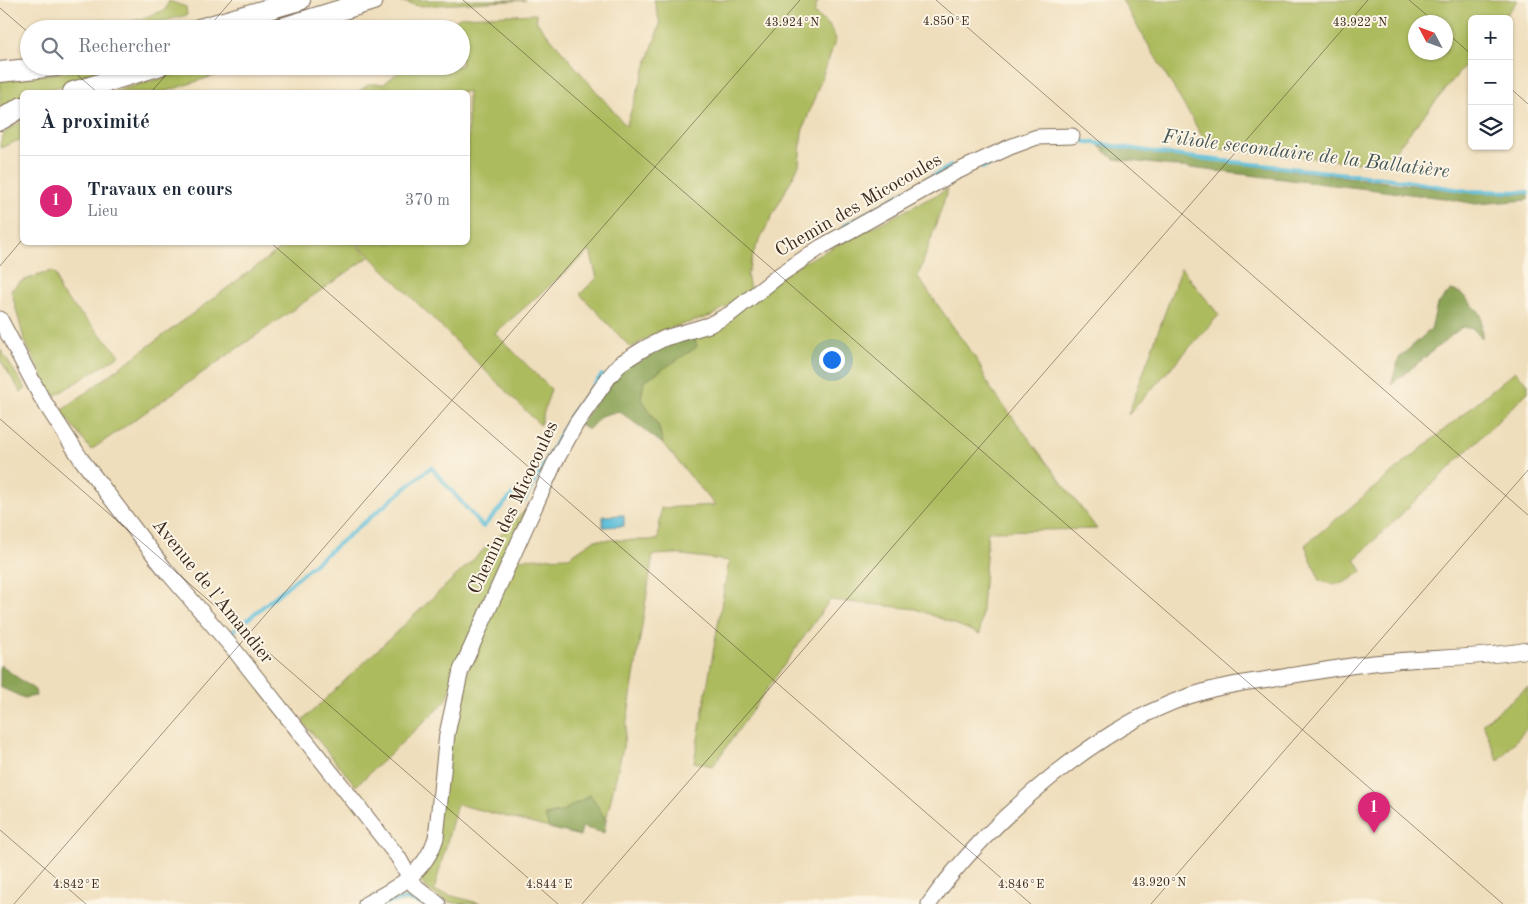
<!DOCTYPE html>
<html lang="fr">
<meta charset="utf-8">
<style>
:root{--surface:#fff;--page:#f6f6f7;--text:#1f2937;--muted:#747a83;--line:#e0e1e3;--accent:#db2777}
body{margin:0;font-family:"Old Standard TT",serif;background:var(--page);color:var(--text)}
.controls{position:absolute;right:15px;top:15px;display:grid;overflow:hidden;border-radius:8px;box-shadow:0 1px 4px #0004}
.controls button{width:45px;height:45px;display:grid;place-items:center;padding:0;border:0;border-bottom:1px solid var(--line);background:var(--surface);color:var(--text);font:25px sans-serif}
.compass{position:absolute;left:1408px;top:15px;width:45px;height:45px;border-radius:50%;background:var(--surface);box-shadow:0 1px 4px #0004;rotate:311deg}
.you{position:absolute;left:831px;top:359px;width:18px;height:18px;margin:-12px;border:4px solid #fff;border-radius:50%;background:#1a73e8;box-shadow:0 0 0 8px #1a73e833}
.badge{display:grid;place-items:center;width:32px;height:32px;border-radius:50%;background:var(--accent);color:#fff;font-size:16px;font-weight:700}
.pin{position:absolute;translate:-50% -41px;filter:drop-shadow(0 1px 2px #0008)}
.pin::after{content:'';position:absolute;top:26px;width:18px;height:15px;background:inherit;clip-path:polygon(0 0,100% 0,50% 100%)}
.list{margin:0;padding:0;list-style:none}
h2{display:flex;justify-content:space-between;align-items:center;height:65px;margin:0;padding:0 20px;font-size:21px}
h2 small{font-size:16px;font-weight:400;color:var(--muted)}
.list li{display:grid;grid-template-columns:32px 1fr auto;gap:15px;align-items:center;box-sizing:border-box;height:90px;padding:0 20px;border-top:1px solid var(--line)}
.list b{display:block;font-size:19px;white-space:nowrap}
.list p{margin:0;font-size:16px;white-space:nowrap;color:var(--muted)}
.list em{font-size:16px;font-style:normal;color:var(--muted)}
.icon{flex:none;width:28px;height:28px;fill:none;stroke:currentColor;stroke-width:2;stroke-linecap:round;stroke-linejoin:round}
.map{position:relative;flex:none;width:1528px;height:904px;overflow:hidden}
.search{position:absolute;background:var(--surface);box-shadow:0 1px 4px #0004;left:20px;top:20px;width:450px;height:55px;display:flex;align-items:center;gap:12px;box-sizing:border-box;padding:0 18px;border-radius:28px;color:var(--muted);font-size:19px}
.panel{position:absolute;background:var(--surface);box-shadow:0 1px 4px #0004;left:20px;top:90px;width:450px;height:155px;border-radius:8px}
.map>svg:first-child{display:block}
</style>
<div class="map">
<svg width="1528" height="904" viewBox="0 0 1528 904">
<rect width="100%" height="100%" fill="#fcf5e5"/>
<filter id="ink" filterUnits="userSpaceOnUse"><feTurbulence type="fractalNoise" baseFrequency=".02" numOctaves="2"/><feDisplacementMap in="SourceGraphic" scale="10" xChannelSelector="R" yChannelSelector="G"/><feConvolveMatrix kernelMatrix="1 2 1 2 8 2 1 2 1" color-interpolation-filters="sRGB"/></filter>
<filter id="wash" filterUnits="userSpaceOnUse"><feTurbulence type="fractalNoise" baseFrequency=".0096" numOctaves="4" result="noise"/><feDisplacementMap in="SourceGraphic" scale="20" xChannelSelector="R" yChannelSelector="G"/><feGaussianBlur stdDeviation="1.12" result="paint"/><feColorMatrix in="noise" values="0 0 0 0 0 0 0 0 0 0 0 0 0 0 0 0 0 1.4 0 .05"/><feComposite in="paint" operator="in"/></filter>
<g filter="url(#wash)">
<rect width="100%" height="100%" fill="#efdebc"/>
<!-- green -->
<path fill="#adbb5e" stroke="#74723e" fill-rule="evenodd" d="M402,0H526L419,6L399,1Z
M654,0H818L814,13L829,25L836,39L802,132L799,165L755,249L747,275L751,292L711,316L657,332L631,348L580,294L597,278L590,251L495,333L551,389L540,425L357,243L468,242V92H358L369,84H384L405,66H461V29H446L459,17L536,14L537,22L626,126L660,24Z
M1122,0H1518L1503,19H1472V57L1388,159L1389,165L1209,148ZM1416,22H1446V52H1416Z
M169,1L186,7L187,15L132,29H77L92,21L104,20L122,25L165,10Z
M94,66H129L41,92H22V99L0,111V80L72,71Z
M205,66H244L164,92H112Z
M22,122V139L0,148C0,133 10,127 22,122Z
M948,189L918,277L978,362L989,386L1097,529L988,531L980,634L916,609L830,600L713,766L694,762L729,561L675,554L653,555L623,747L606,820L590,795L563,811L545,815L549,828L457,804L434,891L482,904C448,904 442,904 418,879L468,670L515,559L569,557L594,540H658L661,508L715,505L663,444L658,425L641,398L644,381L664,366L693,333L802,263Z
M288,243H355L369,257L91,450L61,411Z
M1181,268L1219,315L1128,415Z
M51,271L56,275L60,292L120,355L53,397L24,339L11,290L22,281Z
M0,349L26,389L21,392L0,360Z
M1515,371L1528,384V392L1355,559L1362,571C1345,584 1341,587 1320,581L1305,545Z
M529,507L463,657L446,701L356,786L302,721Z
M1528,687V727L1498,761L1483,723Z"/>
<!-- forest -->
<path fill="#8aa355" stroke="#62663a" d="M1099,146L1467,192L1528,194V200L1476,204L1443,198L1114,159Z
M1451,290L1461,293L1481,314L1482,338L1473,329L1462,327L1391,385L1399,358L1431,329L1437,305Z
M693,333L697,347L644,381L641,398L658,425L663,444L619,411L601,416L588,430L580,424C595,403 609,379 630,364C649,350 672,342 693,333Z
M0,665L35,690L36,696L24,698L0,687Z
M591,795L606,820L604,833L582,827L580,836L549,828L545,816L563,811Z"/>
<!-- water -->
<path fill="#5cbeda" stroke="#4c747c" d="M624,515V526L603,527V516Z"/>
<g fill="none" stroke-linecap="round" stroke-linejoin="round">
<!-- stream -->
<path stroke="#5cbeda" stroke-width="4" d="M1081,141L1188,157L1393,179L1468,191L1528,192
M982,168L1036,146L1048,143
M844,226L951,166
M230,634L431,467L483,527L515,492L524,501L572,413L602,375
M381,904L406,899L423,904"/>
</g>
</g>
<g filter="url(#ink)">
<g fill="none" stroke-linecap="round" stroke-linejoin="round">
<!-- minor casing -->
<g stroke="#7a6955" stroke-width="17">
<path id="minor" d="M0,319L41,397L81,459L164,568L236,652L398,857L414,885L438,904
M366,904C397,888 425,873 436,838L447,734L461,670L554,464L576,424L609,377L621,363L645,348L665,338L709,325L730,314L781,274L821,247L954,173L1010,147L1037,137L1072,136
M929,904C987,821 1107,717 1206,691C1233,683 1261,681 1288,676C1316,672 1345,666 1374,663C1424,657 1479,659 1528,650"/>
</g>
<!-- major casing -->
<g stroke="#7a6955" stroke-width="22">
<path id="major" d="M199,29L300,0
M279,29L373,0
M0,72L56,66
M73,92L158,66
M0,120L22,107"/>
</g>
<!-- minor -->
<use href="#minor" stroke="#fff" stroke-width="15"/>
<!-- major -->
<use href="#major" stroke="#fff" stroke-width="20"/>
</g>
</g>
<!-- ticks -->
<path fill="none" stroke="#3b2a1e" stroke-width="1" stroke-opacity="0.45" d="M463,0L1503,904M936,0L1528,515M1409,0L1435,22M0,8L29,33M207,29L232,0M1446,32L1472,55M67,66L97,92M1509,87L1528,104M151,92L174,66M270,242L1031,904M0,266L22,240M0,419L558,904M0,830L86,904M14,904L800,0M582,904L1368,0M1151,904L1528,470"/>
<g text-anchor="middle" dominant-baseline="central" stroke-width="4" stroke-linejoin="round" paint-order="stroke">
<!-- street labels -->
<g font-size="19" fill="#3b2a1e" stroke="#fcf5e5">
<text transform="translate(859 206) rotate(-30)">Chemin des Micocoules</text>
<text transform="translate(514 508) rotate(-65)">Chemin des Micocoules</text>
<text transform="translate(212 592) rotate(51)">Avenue de l'Amandier</text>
</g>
<!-- water labels -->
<g font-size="20" font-style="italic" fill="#455656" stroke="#fcf5e5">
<text transform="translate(1306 155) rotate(7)">Filiole secondaire de la Ballatière</text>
</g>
</g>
<g font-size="12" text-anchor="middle" fill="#3b2a1e" stroke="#fcf5e5" stroke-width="4" stroke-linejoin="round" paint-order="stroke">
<text x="946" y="25">4.850°E</text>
<text x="792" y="26">43.924°N</text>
<text x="1360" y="26">43.922°N</text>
<text x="1159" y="886">43.920°N</text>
<text x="76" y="888">4.842°E</text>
<text x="549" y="888">4.844°E</text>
<text x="1021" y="888">4.846°E</text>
</g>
</svg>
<div class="controls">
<button>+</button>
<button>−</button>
<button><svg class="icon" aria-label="layers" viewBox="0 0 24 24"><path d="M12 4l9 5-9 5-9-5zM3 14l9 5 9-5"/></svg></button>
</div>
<svg class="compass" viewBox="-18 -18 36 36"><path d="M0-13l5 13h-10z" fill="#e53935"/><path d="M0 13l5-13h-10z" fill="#747a83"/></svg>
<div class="you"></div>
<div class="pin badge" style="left:1374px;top:833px">1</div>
<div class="search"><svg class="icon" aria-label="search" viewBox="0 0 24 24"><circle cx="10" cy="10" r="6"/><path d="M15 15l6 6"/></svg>Rechercher</div>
<section class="panel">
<h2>À proximité<small></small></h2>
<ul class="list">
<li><span class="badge">1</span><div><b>Travaux en cours</b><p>Lieu</p></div><em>370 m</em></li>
</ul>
</section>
</div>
